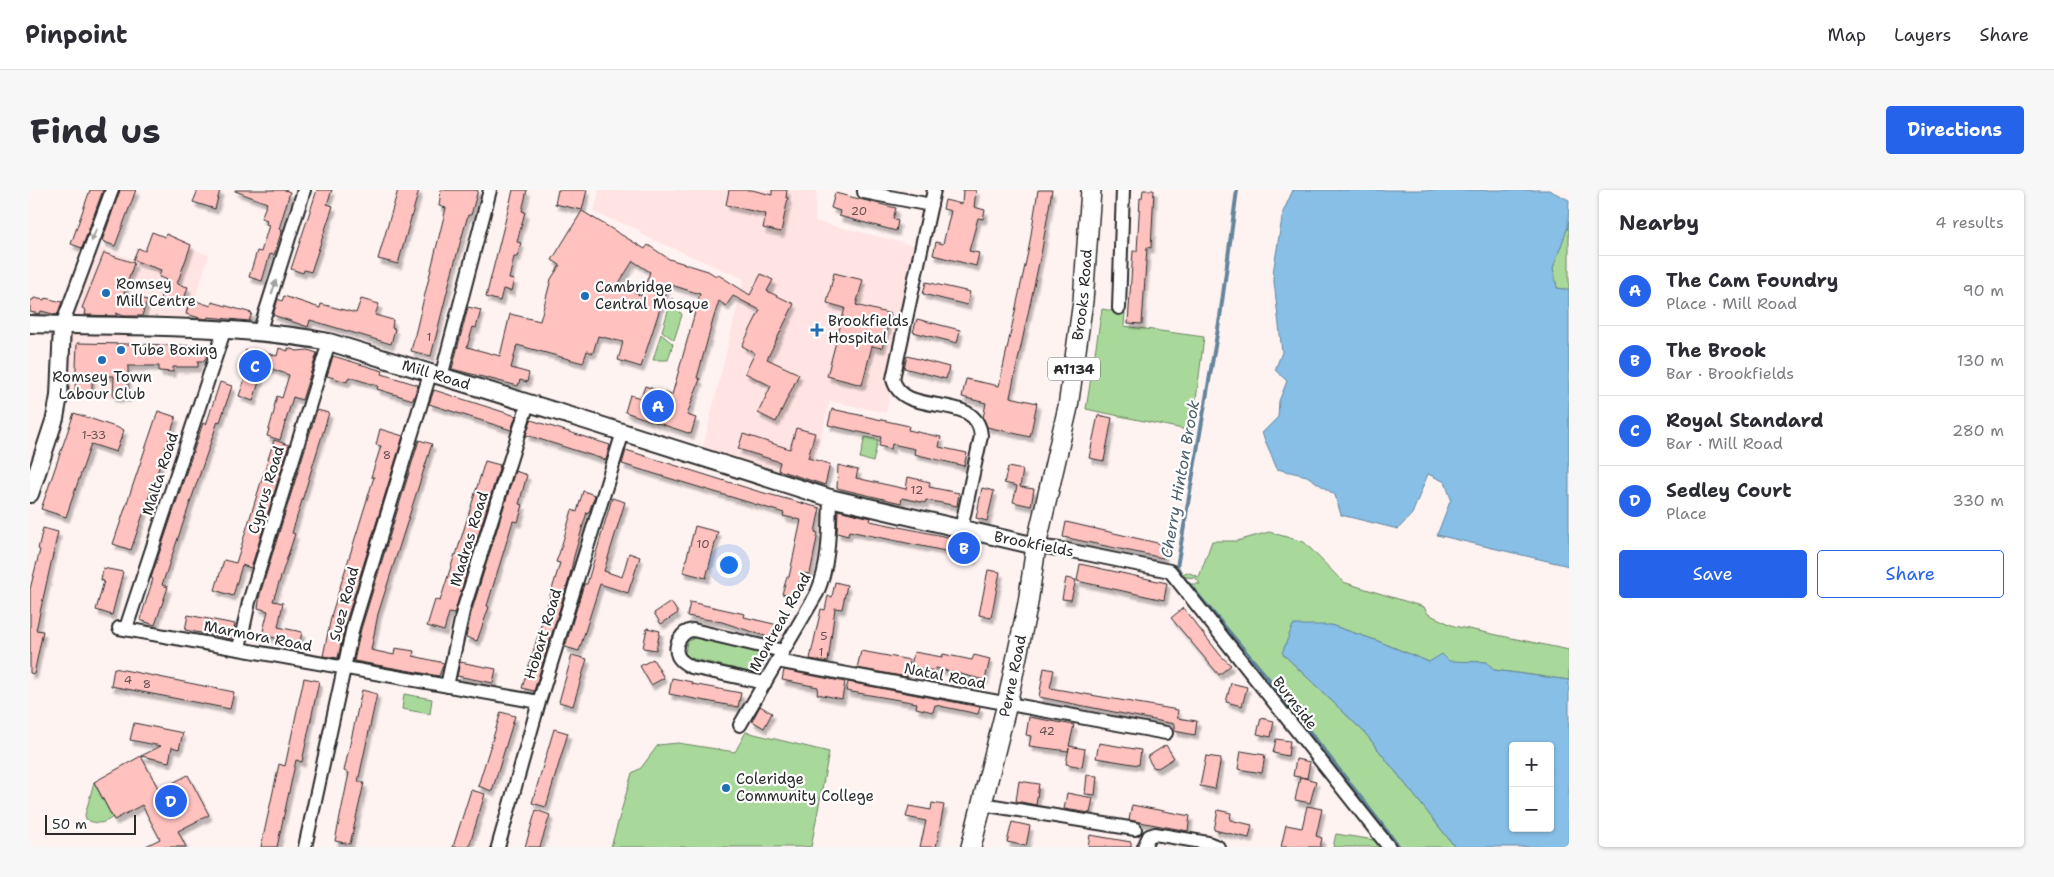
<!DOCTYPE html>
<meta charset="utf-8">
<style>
:root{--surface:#fff;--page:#f7f7f7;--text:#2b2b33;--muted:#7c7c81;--line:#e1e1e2;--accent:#2563eb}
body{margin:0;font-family:"Shantell Sans",sans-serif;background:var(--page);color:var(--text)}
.controls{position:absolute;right:15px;bottom:15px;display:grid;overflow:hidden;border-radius:5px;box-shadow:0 1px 4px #0004}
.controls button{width:45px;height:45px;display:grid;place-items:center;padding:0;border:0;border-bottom:1px solid var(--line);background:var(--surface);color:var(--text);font:25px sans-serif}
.scale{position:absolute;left:15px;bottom:12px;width:91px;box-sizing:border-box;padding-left:5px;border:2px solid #2b2b2b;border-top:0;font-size:14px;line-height:18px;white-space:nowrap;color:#2b2b2b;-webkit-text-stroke:4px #fff;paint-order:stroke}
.you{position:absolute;left:698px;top:374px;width:18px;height:18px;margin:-12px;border:4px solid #fff;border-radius:50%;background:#1a73e8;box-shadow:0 0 0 8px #1a73e833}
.badge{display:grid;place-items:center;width:32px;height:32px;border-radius:50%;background:var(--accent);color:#fff;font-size:16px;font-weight:700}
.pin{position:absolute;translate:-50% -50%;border:2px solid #fff;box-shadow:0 1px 5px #0006}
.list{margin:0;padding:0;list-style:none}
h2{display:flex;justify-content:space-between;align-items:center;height:65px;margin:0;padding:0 20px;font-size:21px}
h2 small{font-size:16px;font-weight:400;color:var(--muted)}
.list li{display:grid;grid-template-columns:32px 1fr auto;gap:15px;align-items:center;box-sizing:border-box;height:70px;padding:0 20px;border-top:1px solid var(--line)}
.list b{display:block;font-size:19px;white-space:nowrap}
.list p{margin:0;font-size:16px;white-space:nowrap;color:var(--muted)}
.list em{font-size:16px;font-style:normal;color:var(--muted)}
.actions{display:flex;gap:10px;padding:15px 20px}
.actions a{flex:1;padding:11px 0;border:1px solid var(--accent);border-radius:5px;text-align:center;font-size:18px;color:var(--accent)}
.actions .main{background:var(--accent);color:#fff}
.map{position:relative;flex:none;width:1539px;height:657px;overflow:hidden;border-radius:5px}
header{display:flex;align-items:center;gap:30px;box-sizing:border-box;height:70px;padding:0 25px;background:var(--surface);border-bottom:1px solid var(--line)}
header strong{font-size:24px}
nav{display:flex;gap:28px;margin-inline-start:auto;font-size:18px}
.intro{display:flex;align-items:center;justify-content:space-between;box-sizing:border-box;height:120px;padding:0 30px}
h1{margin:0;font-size:35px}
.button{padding:12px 22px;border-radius:5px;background:var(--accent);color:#fff;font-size:18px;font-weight:700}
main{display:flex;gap:30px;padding:0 30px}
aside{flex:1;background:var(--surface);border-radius:5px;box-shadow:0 1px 4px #0004}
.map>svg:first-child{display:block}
</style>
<header>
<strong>Pinpoint</strong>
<nav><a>Map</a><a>Layers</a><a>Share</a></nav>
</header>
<div class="intro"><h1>Find us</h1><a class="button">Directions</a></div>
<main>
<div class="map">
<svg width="1539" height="657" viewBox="0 0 1539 657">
<defs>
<filter id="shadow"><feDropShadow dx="3" dy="5" stdDeviation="1" flood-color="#0004"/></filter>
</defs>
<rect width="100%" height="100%" fill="#fff3f2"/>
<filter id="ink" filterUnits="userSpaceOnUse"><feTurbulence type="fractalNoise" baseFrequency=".02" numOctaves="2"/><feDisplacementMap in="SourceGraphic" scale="10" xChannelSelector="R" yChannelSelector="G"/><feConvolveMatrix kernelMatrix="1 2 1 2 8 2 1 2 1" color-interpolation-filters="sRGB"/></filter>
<g filter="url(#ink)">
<!-- built -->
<path fill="#ffe4e3" d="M569,0H787L785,31L891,57L856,223L800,211L780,293L672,261L714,89L610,44V40L564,23Z
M142,46L162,54L161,59L179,65L157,133L112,132L121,107L98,100L84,136L101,137L99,209L29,206L32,135L50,82L71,58L102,69L107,58L133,68Z"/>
<!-- green -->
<path fill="#a9d99a" stroke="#6a8262" d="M1539,31V100L1527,98L1523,78Z
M642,108L652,125L644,150L632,141Z
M1072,119L1095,123L1094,136L1174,147L1162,241L1056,219Z
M631,144L643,154L638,170H623Z
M835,247L848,250L843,272L830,268Z
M1239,342L1274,352L1313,392L1394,417L1398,424L1424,436L1539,460V490L1464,480L1457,472H1399L1348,451L1301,435L1252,463L1335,543L1425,657H1303L1306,644L1345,650L1357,645L1296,572L1178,423L1161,394H1170L1166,388L1156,387L1153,384L1157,382L1169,387L1182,351H1207Z
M666,447L739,466L728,484L660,468L655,463L657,452Z
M374,504L402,509L400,524L372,519Z
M716,542L799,562L781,657H581L602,583L611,578L628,555L648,553L705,562Z
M64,592L83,627C74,634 66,635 56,629L55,625Z"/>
<!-- water -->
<path fill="#88bfe6" stroke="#63849b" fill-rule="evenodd" d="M1263,0H1519L1539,10L1538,37L1523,78L1527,98L1539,100V376L1407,345L1421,309L1415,292L1398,284L1382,324L1368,339L1311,325L1305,305L1277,286L1247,279L1232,243L1248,227L1249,211L1257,191L1245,180L1252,162L1243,83L1253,22Z
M1263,435H1301L1348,451L1399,472L1412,464L1419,471L1457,472L1464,480L1539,490V657H1425L1335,543L1252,463ZM1483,556H1520V638H1483Z"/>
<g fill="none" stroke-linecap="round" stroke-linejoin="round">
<!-- stream -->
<path stroke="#63849b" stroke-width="4" d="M1207,0L1190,127L1147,377L1152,386L1237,487L1369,657"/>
</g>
<!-- building -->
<path fill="#ffc2bf" stroke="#2b2b2b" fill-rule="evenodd" filter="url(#shadow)" d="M60,0H73L52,58L41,54Z
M90,0H106L85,56L72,51Z
M168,0H190L185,19L163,12Z
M205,0H255L260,2L249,39L252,40L244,65L240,64L232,91L219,87L227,61L231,62L239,35L236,34L237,30L231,28L237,13L205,1Z
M287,0H302L297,14L303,16L281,82L274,80L273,83L261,79Z
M368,0H389L368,74L348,69Z
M411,0H448L441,25H438L422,82L401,166L381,161L416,18L409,16Z
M483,0H497L492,21L495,22L487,52L491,53L487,67H484L479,89L484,90L481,101L473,99L470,111L456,107Z
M528,0H557L552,20L525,14Z
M699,0H722L742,5V0H757L756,8H758L751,42L733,38L736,24L696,15Z
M933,0H946L944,17L955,20L953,29L948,28L939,61L949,63L946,76L903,65L906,52L913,54L921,21L913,19L915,10L932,14Z
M1008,0H1022L1012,59L980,207L1007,213L1000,247L957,237L953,228L956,213L932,207L936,189L969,196L999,57Z
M1113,0H1124L1121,58L1117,57L1112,134L1098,133L1103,61H1107L1110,8H1112Z
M805,3L866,18L863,29L868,31L866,41L809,26L810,21L801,18Z
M552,21L615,59L618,55L639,69L678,81L686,86L687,84L720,105L731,84L743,90L737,101L764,114L737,169L769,184L746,232L728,223L741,196L715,183L725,163L712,156L730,120L703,106L696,116L689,111L683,130L667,188L670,189L657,225L666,228L661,244L595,222L600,205L611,208L615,196L642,205L670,104L638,94L611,177L588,170L593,152L568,146L563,163L557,161L553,173L487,155L481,178L499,183L497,192L490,190L488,196L422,179L438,117L451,120L446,138L443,137L437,157L470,166L480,124L510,131L521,89L530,75L522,70ZM603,71L620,82L611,106L589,93Z
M122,42L135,47L136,44L161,55L147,94L158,97L153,112L130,109L136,89L129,87L131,80L103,70L108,58L115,61Z
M74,63L104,73L94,103L117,110L112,126H94L86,123V126L55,125L56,120L52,118Z
M804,83L833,90L826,115L861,124L852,158L842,156L832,195L797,186L815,118L797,113Z
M896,92L940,102L937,115L893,104Z
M254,106L290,118L291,114L326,123L331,109L349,114L345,125L363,130L362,138L365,139L361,154L280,130L278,137L243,125L248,109L252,111Z
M4,108L14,110L15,108L32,112L27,125L11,121L10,124L0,122V110H3Z
M160,109L181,116L182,112L222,123L219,131L178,127L177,129L170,128L156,124Z
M887,129L930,140L927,153L883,142Z
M47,153L147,155L179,157L176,168L173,171H168V177H143V182L129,181V176H98V207H83L84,186H62V201H45Z
M249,158L258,161V158L267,161L278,160L287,163L272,210L263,207L250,250L237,246L245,218L244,217L247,206L252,208L259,185L234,176L223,211L209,206L219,177L211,175L216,160L222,162L223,159L247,166Z
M303,166L353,181L352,184L388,195L383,210L347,199L348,196L319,187L317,192L297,186Z
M877,166L919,177L916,189L874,178Z
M190,192L202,196L190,232L188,231L132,395L138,397L125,435L110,430L123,389L121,388L158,277L173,233L176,235Z
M404,200L486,226L481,240L399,214Z
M802,219L879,236L878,240L911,247L909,257L937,263L934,276L884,264L885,259L862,254L861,259L849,256L851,247L798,235Z
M287,220L299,223L262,343L265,344L243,411L253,413L248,437L272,442L269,456L249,452L250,449L232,445L238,421L228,418L230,404Z
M128,221L146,227L101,360L83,354Z
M44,223L94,240L86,262L61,254L36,327L11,319Z
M1068,225L1082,228L1074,271L1059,268Z
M501,230L580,255L576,270L496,245Z
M766,238L785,243L778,268L800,274L795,295L748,280L750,272L708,259L713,244L760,259Z
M350,239L373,246L315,435L308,468L293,466L302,423L344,287H341L351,256L346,255Z
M244,250L259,255L221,378L212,375L203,406L185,400L194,370L206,373Z
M389,250L402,254L348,424L341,460L364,465L365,458L384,461L383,466L414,473L409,486L324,471L331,439Z
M596,260L727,301L790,318L785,342L788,343L780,384L772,383L765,407L752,404L757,387H759L771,330L753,326L754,323L721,313L592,274Z
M455,271L470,275L424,424L419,423L414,441L397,436L405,410L410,411L425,364L426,365Z
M808,275L828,280L826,288L876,299L878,287L900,292L899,297L929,303L927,316L896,310L895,313L872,308L871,313L807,298Z
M978,277L993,280L990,297L1004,299L1001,316L983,312L987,296L974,293Z
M485,281L497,285L489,314L493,315L488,332L483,331L457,416L459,417L447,451L436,447L441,423Z
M952,298L964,301L957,331L946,328Z
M553,301L565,305L559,322H557L544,366L539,389L504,501L492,498L530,373L526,372L530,361L542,320L547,322Z
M582,308L595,312L574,381L592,387L599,363L610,367L598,403L570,394L549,461L535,457L554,394H557Z
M808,320L841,328L840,331L947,353L943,369L920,364V362L819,341L818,346L807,343Z
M1036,332L1136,355L1133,368L1033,347Z
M665,336L688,342L676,388L653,382Z
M13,338L28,342L6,440L13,441L4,484L0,483V399L10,360L8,359Z
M1050,374L1137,393L1134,410L1047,391Z
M73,378L93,382L82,425L66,420L74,391L71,390Z
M958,380L970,382L961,428L949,425Z
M1036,388L1046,390L1041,410L1032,409Z
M805,392L817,395L812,419L805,418L798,472L780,469L791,419L795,420L798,406L802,407Z
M641,412L648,423L631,434L624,423Z
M660,412L715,424L714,427L748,435L744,449L692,432L657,426Z
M1153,418L1191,466L1201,475L1189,485L1141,428Z
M158,425L205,434L202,449L155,440Z
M617,438L630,441L626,460L613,458Z
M831,461L880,470L877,487L827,478Z
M884,462L912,467L913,464L942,470L944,465L960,469L955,490L906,478L905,481L881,476Z
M542,465L557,469L543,516L529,512Z
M623,469L634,488L621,495L610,476Z
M430,472L466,479L463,493L427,486Z
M84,478L204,502L200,519L81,496Z
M1014,478L1024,480L1020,498L1148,520L1147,528L1167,531L1165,545L1144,541V534L1009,507Z
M754,480L815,492L812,509L787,504L788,497L752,490Z
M274,488L289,491L272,572L266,570L247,657H231L249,574L255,576Z
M642,488L662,492V494L711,503L708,517L639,504Z
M818,492L950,517L948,524L905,515L903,522L886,518L887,513L816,501Z
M1201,493L1217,497L1212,516L1196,512Z
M332,500L347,504L328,592L334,593L320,654L305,651L319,583L314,581Z
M730,516L742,523L734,538L722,531Z
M471,522L485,526L462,601L448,596Z
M999,527L1044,535L1039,556L1055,559L1052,577L1036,574L1039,558L1038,561L999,556L1001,546L996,545Z
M1231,528L1244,531L1241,547L1227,544Z
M104,533L153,543L149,559L142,557L139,572L111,566L131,556L100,550Z
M524,539L538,543L516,617L502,613Z
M1246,549L1260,551L1258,566L1243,563Z
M1069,553L1111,560L1109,575L1066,568Z
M1136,555L1144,568L1128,578L1123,577L1117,567Z
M1211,561L1235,565L1232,583L1208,579Z
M111,566L129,600L158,585L179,625L148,641L156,657H114L130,649L112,615L84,630L64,592Z
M1176,566L1191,568L1185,599L1170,596Z
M1266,569L1280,572L1277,588L1263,586Z
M1057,585L1067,586L1065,605L1055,604Z
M1270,587L1286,591L1280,613L1265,610Z
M989,591L1009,594L1006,615L986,611Z
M441,600L455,604L439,657H423Z
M1037,603L1063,608L1060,623L1034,619Z
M902,613L914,615L906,657H890L896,631L876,627L879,616L901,620Z
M1102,615L1160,626L1158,641L1099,630Z
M1277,616L1292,619L1286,646L1292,648L1290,657H1251L1256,635L1272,638Z
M506,620L520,625L514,644L510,657H495Z
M1188,620L1201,623L1200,630L1222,635L1219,648L1184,640Z
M982,632L1000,636L996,656L977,652Z
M1060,645L1101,652V657H1058Z"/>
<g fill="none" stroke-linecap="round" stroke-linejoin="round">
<!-- street casing -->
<g stroke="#2b2b2b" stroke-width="16">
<path id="street" d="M834,0V2L901,15
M904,0L863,189C873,230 948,199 951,246L931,339
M1089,118L1093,0
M32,135L82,0
M229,143L274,0
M411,187L460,0
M1006,356L1037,360L1140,381L1359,657
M89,438L509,512
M96,438L194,141
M209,458L219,412L299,152
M747,471L1136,543
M735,493L661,477C656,474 650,471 648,466C643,455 652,441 663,440L753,461
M417,496L433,421L498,213
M710,535L787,403C800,373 799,340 800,308
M952,614L1105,639
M275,657L323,437L400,184
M468,657L509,512L593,242
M1114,657L1119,646L1125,644L1178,653L1188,657"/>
</g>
<!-- secondary casing -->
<g stroke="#2b2b2b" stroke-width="20">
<g id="secondary">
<path id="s1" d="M0,134C97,137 204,134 299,152L554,230L800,308L1006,356"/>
<path d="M0,304L25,228L29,206L32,135"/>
</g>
</g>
<!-- primary casing -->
<g stroke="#2b2b2b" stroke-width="22">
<g id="primary">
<path id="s2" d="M941,657L977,514L998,413L1006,356L1038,217L1053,111L1061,0"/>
</g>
</g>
<!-- street -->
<use href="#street" stroke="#fff" stroke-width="12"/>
<!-- secondary -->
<use href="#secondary" stroke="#fff" stroke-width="16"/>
<!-- primary -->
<use href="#primary" stroke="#fff" stroke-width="19"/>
</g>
<!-- one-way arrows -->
<defs><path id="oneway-solid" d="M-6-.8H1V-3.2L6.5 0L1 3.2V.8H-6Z" transform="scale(1.25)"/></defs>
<g fill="#a0a0a0">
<use href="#oneway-solid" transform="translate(64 45) rotate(111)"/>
<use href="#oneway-solid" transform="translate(244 97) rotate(-72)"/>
</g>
</g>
<!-- markers -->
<g fill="#1f6fb2" stroke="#fff" stroke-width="2">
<circle cx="76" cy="103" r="5"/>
<circle cx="555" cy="106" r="5"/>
<path d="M784.5 132.5h5v5h5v5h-5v5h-5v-5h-5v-5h5z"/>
<circle cx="91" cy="160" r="5"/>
<circle cx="72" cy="170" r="5"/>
<circle cx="696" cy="598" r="5"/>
</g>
<g text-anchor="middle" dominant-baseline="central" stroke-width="4.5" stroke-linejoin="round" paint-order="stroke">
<!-- number labels -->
<g font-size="12" fill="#605150">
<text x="829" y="21">20</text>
<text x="399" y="147">1</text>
<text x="64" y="245">1-33</text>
<text x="357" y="265">8</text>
<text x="887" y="300">12</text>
<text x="673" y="354">10</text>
<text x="794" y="446">5</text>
<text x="791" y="462">1</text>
<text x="98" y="490">4</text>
<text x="117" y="494">8</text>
<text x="1017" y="541">42</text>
</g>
<!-- shield labels -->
<rect fill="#fff" stroke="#6b6b6b" stroke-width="1" x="1018" y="167.5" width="52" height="23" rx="4"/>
<g font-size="14" font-weight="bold" fill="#2b2b2b">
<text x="1044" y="179">A1134</text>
</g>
<!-- poi labels -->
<g font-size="15" fill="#2b2b2b" stroke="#fff" text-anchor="start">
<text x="86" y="94">Romsey<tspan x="86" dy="17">Mill Centre</tspan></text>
<text x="565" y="97">Cambridge<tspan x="565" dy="17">Central Mosque</tspan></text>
<text x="798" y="131">Brookfields<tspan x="798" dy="17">Hospital</tspan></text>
<text x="101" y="160">Tube Boxing</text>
<text x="72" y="187" text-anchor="middle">Romsey Town<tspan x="72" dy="17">Labour Club</tspan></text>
<text x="706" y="589">Coleridge<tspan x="706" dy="17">Community College</tspan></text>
</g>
<!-- street labels -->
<g font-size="15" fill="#2b2b2b" stroke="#fff">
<text stroke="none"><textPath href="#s2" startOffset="564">Brooks Road</textPath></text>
<text stroke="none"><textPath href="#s1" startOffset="412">Mill Road</textPath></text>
<text transform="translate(130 284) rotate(-72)">Malta Road</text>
<text transform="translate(236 300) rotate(-73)">Cyprus Road</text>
<text transform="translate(439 349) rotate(-73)">Madras Road</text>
<text transform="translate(1004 354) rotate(11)">Brookfields</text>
<text transform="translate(314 414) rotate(-75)">Suez Road</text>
<text transform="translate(750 432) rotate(-61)">Montreal Road</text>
<text transform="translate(513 444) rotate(-73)">Hobart Road</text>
<text transform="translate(228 446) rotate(11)">Marmora Road</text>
<text stroke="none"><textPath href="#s2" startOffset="176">Perne Road</textPath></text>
<text transform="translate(915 486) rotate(11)">Natal Road</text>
<text transform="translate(1265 513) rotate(52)">Burnside</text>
</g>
<!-- water labels -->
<g font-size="16" font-style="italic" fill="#4c5f6c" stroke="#fff">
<text transform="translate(1150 289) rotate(-80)">Cherry Hinton Brook</text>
</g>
</g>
</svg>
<div class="controls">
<button>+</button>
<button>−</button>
</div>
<div class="scale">50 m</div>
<div class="you"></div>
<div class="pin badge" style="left:628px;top:216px">A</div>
<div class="pin badge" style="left:934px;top:358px">B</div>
<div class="pin badge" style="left:225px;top:176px">C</div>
<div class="pin badge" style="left:141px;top:611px">D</div>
</div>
<aside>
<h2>Nearby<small>4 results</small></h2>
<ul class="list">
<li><span class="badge">A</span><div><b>The Cam Foundry</b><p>Place · Mill Road</p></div><em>90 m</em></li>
<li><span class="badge">B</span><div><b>The Brook</b><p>Bar · Brookfields</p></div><em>130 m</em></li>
<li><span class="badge">C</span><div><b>Royal Standard</b><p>Bar · Mill Road</p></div><em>280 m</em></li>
<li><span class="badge">D</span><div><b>Sedley Court</b><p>Place</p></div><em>330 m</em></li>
</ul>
<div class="actions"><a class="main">Save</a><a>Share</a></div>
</aside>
</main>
